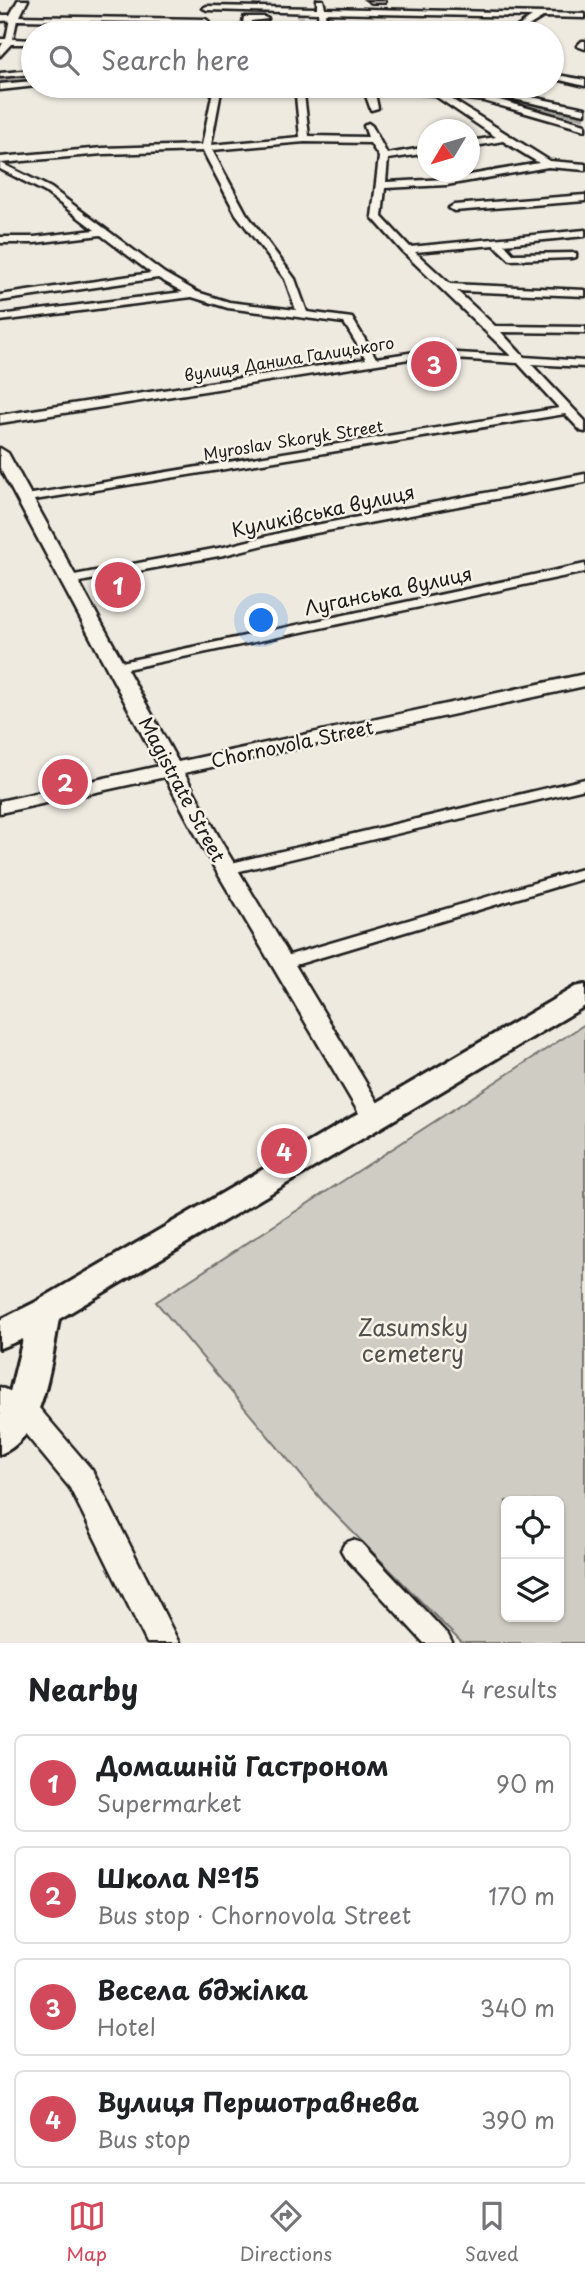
<!DOCTYPE html>
<meta charset="utf-8">
<style>
:root{--surface:#fff;--page:#f6f6f6;--text:#202124;--muted:#757577;--line:#e0e0e0;--accent:#d1495b}
body{margin:0;font-family:"Playpen Sans",sans-serif;background:var(--page);color:var(--text)}
.controls{position:absolute;right:21px;bottom:21px;display:grid;overflow:hidden;border-radius:10px;box-shadow:0 2px 5px #0004}
.controls button{width:63px;height:63px;display:grid;place-items:center;padding:0;border:0;border-bottom:2px solid var(--line);background:var(--surface);color:var(--text);font:35px sans-serif}
.compass{position:absolute;left:417px;top:119px;width:63px;height:63px;border-radius:50%;background:var(--surface);box-shadow:0 2px 5px #0004;rotate:232deg}
.you{position:absolute;left:262px;top:621px;width:24px;height:24px;margin:-18px;border:5px solid #fff;border-radius:50%;background:#1a73e8;box-shadow:0 0 0 10px #1a73e833}
.badge{display:grid;place-items:center;width:46px;height:46px;border-radius:50%;background:var(--accent);color:#fff;font-size:23px;font-weight:700}
.pin{position:absolute;translate:-50% -50%;border:4px solid #fff;box-shadow:0 2px 7px #0006}
.list{margin:0;padding:0;list-style:none}
h2{display:flex;justify-content:space-between;align-items:center;height:91px;margin:0;padding:0 28px;font-size:30px}
h2 small{font-size:23px;font-weight:400;color:var(--muted)}
.list li{display:grid;grid-template-columns:46px 1fr auto;gap:21px;align-items:center;box-sizing:border-box;height:98px;margin:0 14px 14px;padding:0 14px;border:2px solid var(--line);border-radius:10px}
.list b{display:block;font-size:26px;white-space:nowrap}
.list p{margin:0;font-size:23px;white-space:nowrap;color:var(--muted)}
.list em{font-size:23px;font-style:normal;color:var(--muted)}
.icon{flex:none;width:38px;height:38px;fill:none;stroke:currentColor;stroke-width:2;stroke-linecap:round;stroke-linejoin:round}
.map{position:relative;flex:none;width:585px;height:1643px;overflow:hidden}
.search{position:absolute;background:var(--surface);box-shadow:0 2px 5px #0004;left:21px;right:21px;top:21px;height:77px;display:flex;align-items:center;gap:18px;box-sizing:border-box;padding:0 24px;border-radius:38px;color:var(--muted);font-size:26px}
.sheet{height:539px;background:var(--surface)}
nav{display:flex;justify-content:space-around;align-items:center;box-sizing:border-box;height:98px;border-top:2px solid var(--line);background:var(--surface);font-size:19px;color:var(--muted)}
nav a{display:grid;justify-items:center;gap:4px}
nav .on{color:var(--accent)}
.map>svg:first-child{display:block}
</style>
<div class="map">
<svg width="585" height="1643" viewBox="0 0 585 1643">
<rect width="100%" height="100%" fill="#eeeae0"/>
<filter id="ink" filterUnits="userSpaceOnUse"><feTurbulence type="fractalNoise" baseFrequency=".0143" numOctaves="2"/><feDisplacementMap in="SourceGraphic" scale="14" xChannelSelector="R" yChannelSelector="G"/><feConvolveMatrix kernelMatrix="1 2 1 2 8 2 1 2 1" color-interpolation-filters="sRGB"/></filter>
<g filter="url(#ink)">
<!-- green -->
<path fill="#cfccc3" stroke="#767470" stroke-width="2" fill-rule="evenodd" d="M585,1024V1643H462L326,1505L156,1302ZM506,1501H559V1617H506Z"/>
<g fill="none" stroke-linecap="round" stroke-linejoin="round">
<!-- river -->
<path fill="#a6a39d" fill-rule="evenodd" d="M33,76V84L0,87V79Z
M399,86C462,83 524,97 585,112V120L517,104L406,90Z"/>
<!-- street-tunnel -->
<path stroke="#c4c1b9" stroke-width="9" stroke-dasharray="9 4.5" stroke-linecap="butt" d="M297,18H304"/>
<!-- street casing -->
<g stroke="#1c1c1c" stroke-width="5">
<path id="street" d="M317,0H323L325,8L585,14V18L543,17L517,33H508L532,17L325,13L328,33H320L318,13L207,10L203,8L207,6L317,8Z
M14,16L205,19L209,21L205,23L17,20L13,39L33,40V44H11L0,56V48L3,43H0V39H6L10,18Z
M244,17H264L268,19L251,21L249,33H241Z
M582,41H585V49L577,46Z
M33,70V74L0,77V73Z
M552,74L585,80V86L552,78Z
M33,81V86H36L0,90V84Z
M214,86H222L211,145L300,137L295,86H303L309,136L368,137L364,126L368,123L372,126L387,154L428,147V153L388,159L386,182L447,179L539,163L503,141L470,147V141L496,137L434,95L374,89L378,108L371,110L366,96V86H391L485,96L585,124V130L484,101L448,97L550,161L585,164V170L548,167L447,185L385,188L382,217L410,247L585,230V236L504,244L513,254L576,253V257L572,258L510,260L494,245L415,252L450,284L585,290V296L457,291L495,326L585,327V333L501,332L524,357L585,361V367L531,364L585,421V432L581,431L565,414L22,502L20,499L26,495L559,408L518,363L422,357L0,423V415L366,359L344,323L228,308L192,297L0,321V315L183,292L158,278L0,301V295L151,273L101,235L34,243H0V237H34L95,230L45,192L0,169V157L103,148L202,145ZM305,142L370,143L379,157L372,217L403,252L511,356L422,351L376,358L352,318L307,312L295,279L246,213L212,150ZM203,151L236,214L285,279L296,310L229,302L197,292L164,273L51,188L1,163L103,154Z
M512,93L585,108V114L509,98L508,96Z
M585,195V201L454,211L449,208L454,205Z
M585,474V482L300,536L224,555L69,584L62,580L69,576L224,547L300,528Z
M585,564V572L117,671L110,667L117,663Z
M585,779V789L227,874L219,869L227,864Z
M585,868V878L282,969L276,967L273,963L276,959Z
M353,1540L361,1543L448,1635L452,1643H424L345,1557L341,1550L345,1543Z"/>
</g>
<!-- secondary casing -->
<g stroke="#1c1c1c" stroke-width="5">
<path id="secondary" d="M18,0H28L18,20L0,21V15H10Z
M0,448L8,453L178,762L585,674V686L184,773L226,850L384,1113L387,1119L384,1125L375,1128L366,1125L204,850L165,777L0,813V801L159,766L0,468Z
M0,1387L33,1401L92,1470L179,1643H147L70,1488L13,1419L0,1412Z"/>
</g>
<!-- primary casing -->
<g stroke="#1c1c1c" stroke-width="6">
<path id="primary" d="M585,985V1006L59,1319C51,1360 45,1438 0,1454V1414L7,1404L23,1339L0,1348V1320L34,1303L575,987Z"/>
</g>
<!-- street -->
<use href="#street" fill="#f7f3e8" fill-rule="evenodd"/>
<!-- secondary -->
<use href="#secondary" fill="#f7f3e8" fill-rule="evenodd"/>
<!-- primary -->
<use href="#primary" fill="#f7f3e8" fill-rule="evenodd"/>
</g>
<!-- wall -->
<path fill="#a09d96" stroke="#1c1c1c" stroke-width="2" d="M365,0H386V4H371Z"/>
</g>
<g text-anchor="middle" dominant-baseline="central" stroke-width="5" stroke-linejoin="round" paint-order="stroke">
<!-- far-street labels -->
<g font-size="16" fill="#1c1c1c" stroke="#f7f3e8">
<text transform="translate(289 358) rotate(-9)">вулиця Данила Галицького</text>
<text transform="translate(293 439) rotate(-9)">Myroslav Skoryk Street</text>
</g>
<!-- street labels -->
<g font-size="19" fill="#1c1c1c" stroke="#f7f3e8">
<text transform="translate(323 510) rotate(-12)">Куликівська вулиця</text>
<text transform="translate(388 590) rotate(-12)">Луганська вулиця</text>
<text transform="translate(292 743) rotate(-12)">Chornovola Street</text>
<text transform="translate(183 789) rotate(62)">Magistrate Street</text>
</g>
<!-- near-park labels -->
<g font-size="23" fill="#52514e" stroke="#f7f3e8">
<text x="413" y="1326">Zasumsky<tspan x="413" dy="26">cemetery</tspan></text>
</g>
</g>
</svg>
<div class="controls">
<button><svg class="icon" aria-label="locate" viewBox="0 0 24 24"><circle cx="12" cy="12" r="6"/><path d="M12 2v4M12 18v4M2 12h4M18 12h4"/></svg></button>
<button><svg class="icon" aria-label="layers" viewBox="0 0 24 24"><path d="M12 4l9 5-9 5-9-5zM3 14l9 5 9-5"/></svg></button>
</div>
<svg class="compass" viewBox="-18 -18 36 36"><path d="M0-13l5 13h-10z" fill="#e53935"/><path d="M0 13l5-13h-10z" fill="#757577"/></svg>
<div class="you"></div>
<div class="pin badge" style="left:118px;top:585px">1</div>
<div class="pin badge" style="left:65px;top:782px">2</div>
<div class="pin badge" style="left:434px;top:364px">3</div>
<div class="pin badge" style="left:284px;top:1151px">4</div>
<div class="search"><svg class="icon" aria-label="search" viewBox="0 0 24 24"><circle cx="10" cy="10" r="6"/><path d="M15 15l6 6"/></svg>Search here</div>
</div>
<section class="sheet">
<h2>Nearby<small>4 results</small></h2>
<ul class="list">
<li><span class="badge">1</span><div><b>Домашній Гастроном</b><p>Supermarket</p></div><em>90 m</em></li>
<li><span class="badge">2</span><div><b>Школа №15</b><p>Bus stop · Chornovola Street</p></div><em>170 m</em></li>
<li><span class="badge">3</span><div><b>Весела бджілка</b><p>Hotel</p></div><em>340 m</em></li>
<li><span class="badge">4</span><div><b>Вулиця Першотравнева</b><p>Bus stop</p></div><em>390 m</em></li>
</ul>
</section>
<nav>
<a class="on"><svg class="icon" aria-label="map" viewBox="0 0 24 24"><path d="M3 6l6-2 6 2 6-2v14l-6 2-6-2-6 2zM9 4v14M15 6v14"/></svg>Map</a>
<a><svg class="icon" aria-label="directions" viewBox="0 0 24 24"><path d="M12 3l9 9-9 9-9-9zM9 14v-3h6M13 9l2 2-2 2"/></svg>Directions</a>
<a><svg class="icon" aria-label="saved" viewBox="0 0 24 24"><path d="M7 4h10v16l-5-4-5 4z"/></svg>Saved</a>
</nav>
